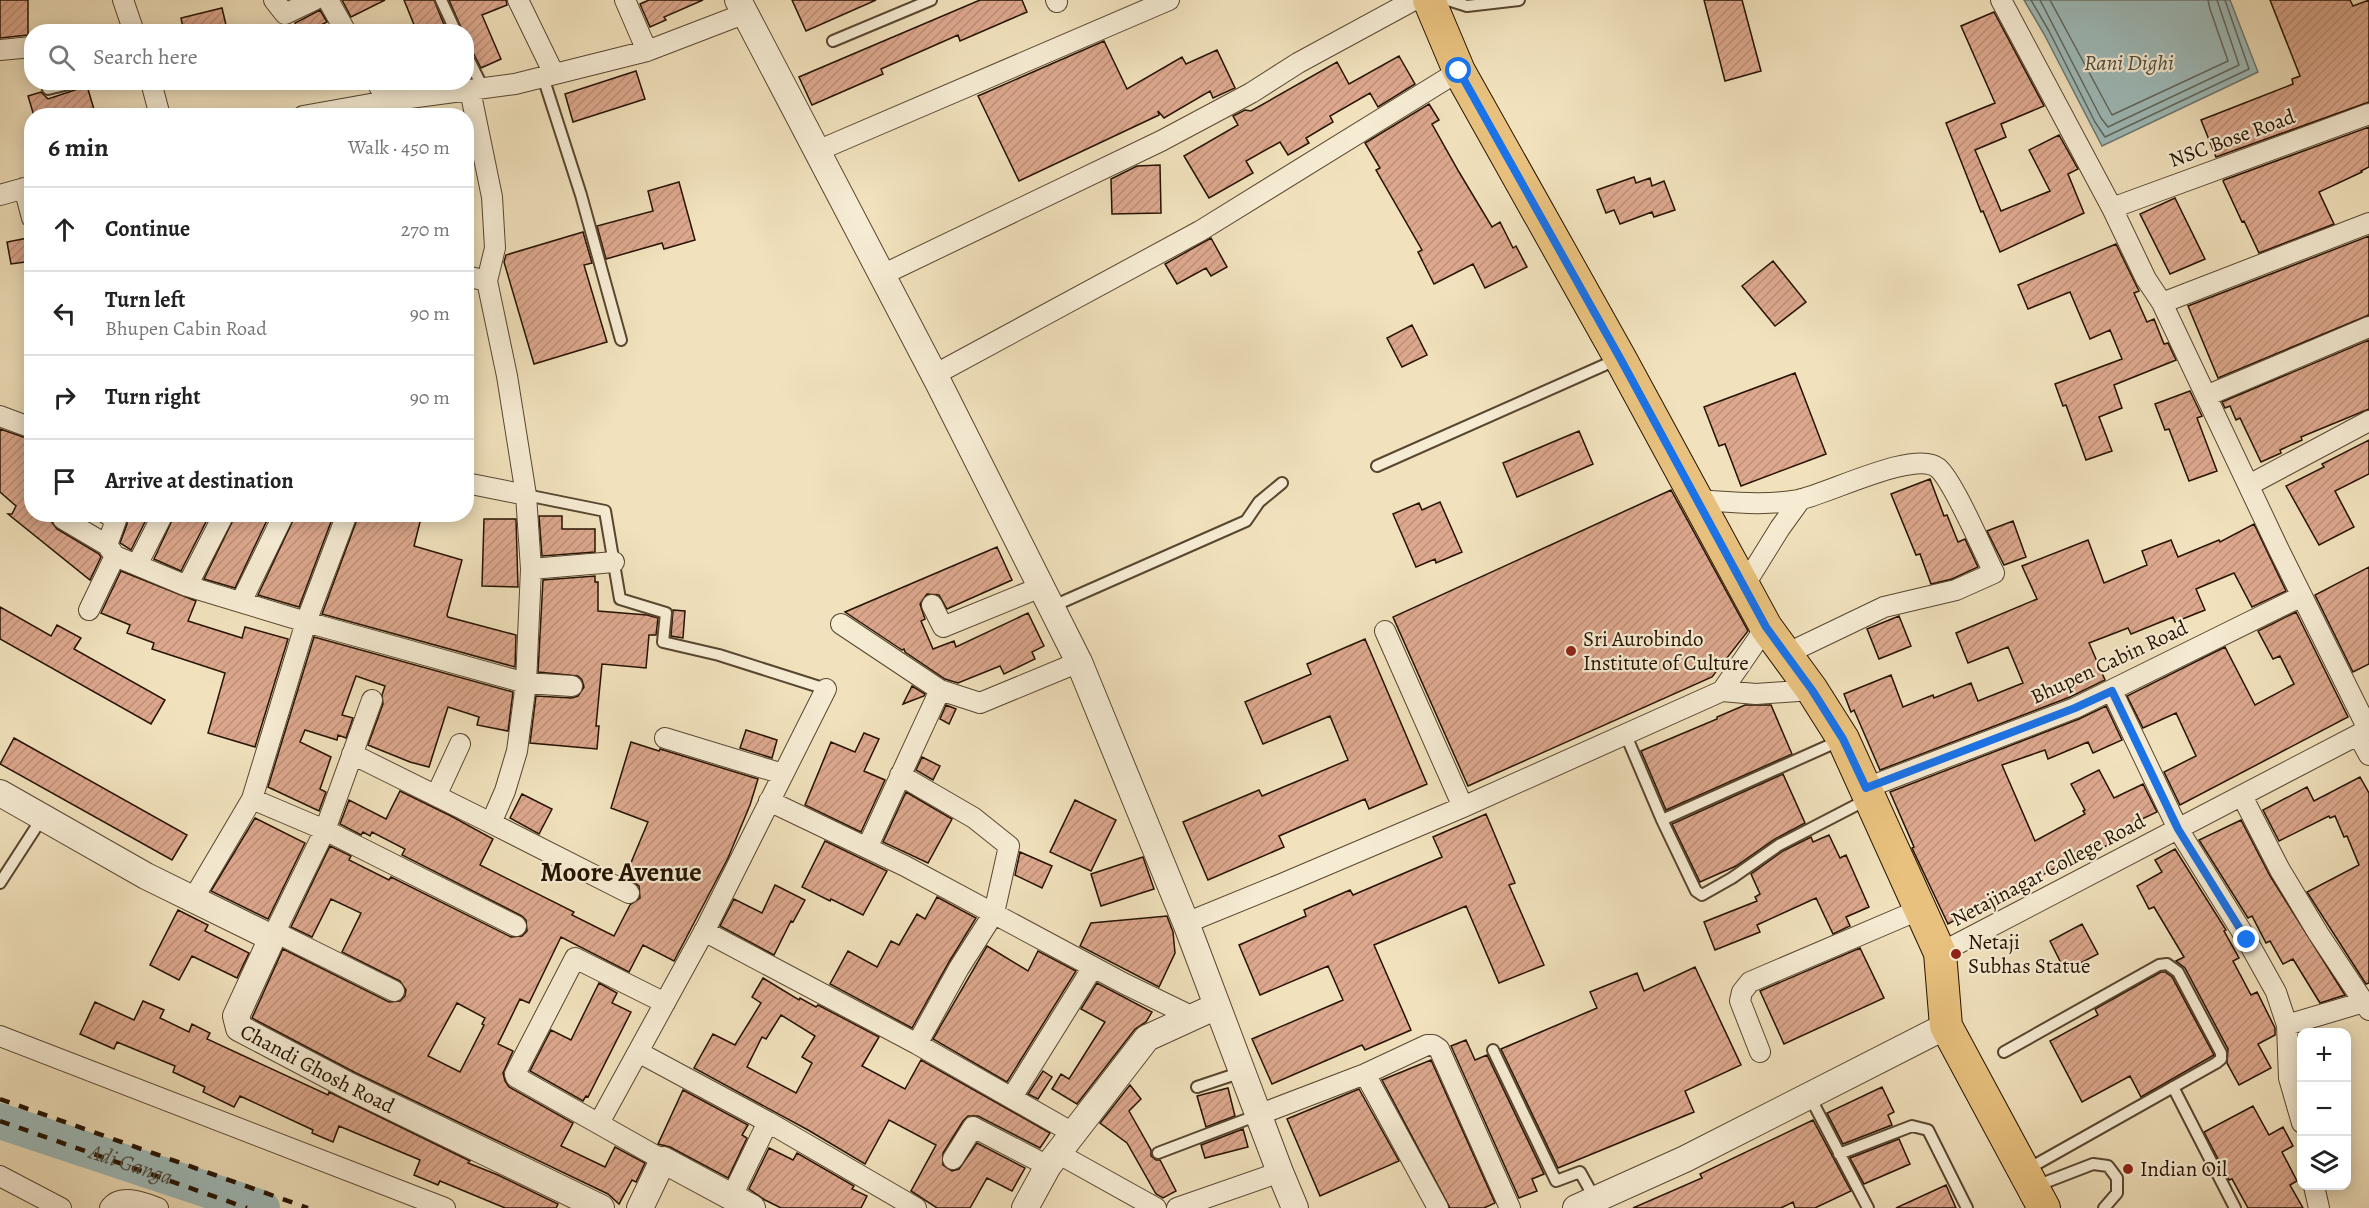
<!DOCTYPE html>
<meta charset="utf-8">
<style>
:root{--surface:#fff;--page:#f6f6f6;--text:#222;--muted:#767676;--line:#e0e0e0}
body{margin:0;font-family:Alegreya,serif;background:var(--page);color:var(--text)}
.controls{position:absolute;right:18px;bottom:18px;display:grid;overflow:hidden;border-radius:12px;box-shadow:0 3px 15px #0003}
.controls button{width:54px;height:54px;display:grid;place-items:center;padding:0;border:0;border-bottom:2px solid var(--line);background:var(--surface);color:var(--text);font:30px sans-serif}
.stop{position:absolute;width:18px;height:18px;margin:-14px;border:4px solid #1a73e8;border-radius:50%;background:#fff}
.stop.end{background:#1a73e8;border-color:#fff;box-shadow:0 2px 6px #0008}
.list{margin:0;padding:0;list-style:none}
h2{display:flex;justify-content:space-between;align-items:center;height:78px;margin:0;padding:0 24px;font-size:26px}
h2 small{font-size:20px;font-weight:400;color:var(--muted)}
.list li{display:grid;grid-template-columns:39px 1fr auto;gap:18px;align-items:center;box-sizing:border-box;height:84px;padding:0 24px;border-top:2px solid var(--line)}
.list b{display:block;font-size:22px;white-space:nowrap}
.list p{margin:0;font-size:20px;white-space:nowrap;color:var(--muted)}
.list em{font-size:20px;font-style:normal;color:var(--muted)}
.icon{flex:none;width:33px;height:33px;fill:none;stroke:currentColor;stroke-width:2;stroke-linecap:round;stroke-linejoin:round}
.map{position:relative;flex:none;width:2369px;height:1208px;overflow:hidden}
.search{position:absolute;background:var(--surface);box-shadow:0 3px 15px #0003;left:24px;top:24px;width:450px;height:66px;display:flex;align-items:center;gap:15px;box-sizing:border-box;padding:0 21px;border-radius:24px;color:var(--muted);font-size:22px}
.panel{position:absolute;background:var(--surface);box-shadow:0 3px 15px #0003;left:24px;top:108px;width:450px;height:414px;border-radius:24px}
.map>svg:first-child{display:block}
</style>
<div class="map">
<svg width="2369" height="1208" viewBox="0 0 2369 1208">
<defs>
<pattern id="building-hatch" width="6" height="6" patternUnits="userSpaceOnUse" patternTransform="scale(1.5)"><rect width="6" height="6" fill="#dda88e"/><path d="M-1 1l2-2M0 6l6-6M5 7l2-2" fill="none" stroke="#be9079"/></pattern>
</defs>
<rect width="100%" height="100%" fill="#f1e2bd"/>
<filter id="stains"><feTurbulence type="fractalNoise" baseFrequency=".00333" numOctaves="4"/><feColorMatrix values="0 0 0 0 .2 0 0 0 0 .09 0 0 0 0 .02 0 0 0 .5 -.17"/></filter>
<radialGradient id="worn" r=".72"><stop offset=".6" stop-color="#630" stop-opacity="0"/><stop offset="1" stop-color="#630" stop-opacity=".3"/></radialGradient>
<!-- water -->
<path fill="#9ebcbb" stroke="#6e7870" stroke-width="1.5" d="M2024,0H2230L2258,72L2102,146L2044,34Z"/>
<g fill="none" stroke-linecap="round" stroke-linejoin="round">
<!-- shore -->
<path stroke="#62675e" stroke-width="1.5" d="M2031,0L2049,31L2095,122L2105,137L2249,69L2225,0
M2040,0L2101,118L2108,127L2239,65L2217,0
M2050,0L2112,115L2228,61L2210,9L2208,0"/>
<!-- river -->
<path stroke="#9ebcbb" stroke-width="36" id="s1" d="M0,1121L262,1208"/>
</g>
<!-- building -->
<path fill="url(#building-hatch)" stroke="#251200" stroke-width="1.5" fill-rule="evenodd" d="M0,0H28V35L0,38Z
M342,0H385L351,17Z
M404,0H434L447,32H417Z
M449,0H506L507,5L482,15L501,59L481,68L466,39V32H463Z
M649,0H703L664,17L666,20L650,27L640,4Z
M792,0H876L806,31Z
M980,0H1022L1027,12L960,41L958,35L881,69L883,74L812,105L799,77Z
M1704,0H1742L1761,71L1725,81Z
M2270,0H2350L2353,6L2369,0V102L2216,157L2201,120L2293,84L2292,79L2300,76Z
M222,8L226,25L217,27L219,32H184L181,18Z
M320,10L327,22L307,32H300L295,23Z
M1994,12L2044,106L2001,124L2006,137L1975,150L2001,211L2050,191L2029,150L2059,135L2078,169L2068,174L2084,213L2000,252L1983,211L1981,212L1946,123L1995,103L1961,26Z
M1104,41L1127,89L1182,57L1186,64L1217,50L1235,88L1213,98L1210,91L1164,118L1158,111L1159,115L1019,181L978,96Z
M1399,56L1415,84L1378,107L1370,93L1330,116L1333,122L1306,138L1309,143L1288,155L1280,142L1246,161L1253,173L1209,198L1184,156L1238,125L1233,116L1245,110L1251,111L1337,62L1349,84Z
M636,71L645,99L573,122L565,94Z
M87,86L96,116H34L28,96L41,92L48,99Z
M1429,104L1439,120L1432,124L1459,172L1492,227L1500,222L1513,248L1516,246L1527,267L1485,288L1473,264L1434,284L1418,252L1422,250L1376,170L1380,168L1365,143Z
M2369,127V167L2361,171L2362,172L2319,192L2334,224L2259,253L2244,221L2242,222L2223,181L2224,180Z
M1160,165L1161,213L1112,214L1111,179L1137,166Z
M1634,177L1636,183L1650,178L1652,186L1664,181L1675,210L1654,217L1652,212L1620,224L1614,210L1606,213L1597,190Z
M679,182L695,240L664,249L662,243L606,259L597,226L653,211L648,191Z
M2175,198L2205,259L2170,274L2140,214Z
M583,232L592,263L584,265L607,342L534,364L504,262L506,255Z
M2369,236V315L2218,378L2188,306Z
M28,238L32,261L11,264L7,242Z
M1211,238L1227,267L1211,276L1206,268L1177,284L1165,264Z
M2116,244L2139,291L2134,293L2147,322L2154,319L2164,344L2168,343L2176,360L2114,385L2122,408L2099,417L2112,451L2086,460L2066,405L2063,406L2055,384L2122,359L2110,330L2090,339L2070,292L2028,309L2018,285Z
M1773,261L1806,302L1775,326L1742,286Z
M1412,325L1427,355L1402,367L1387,338Z
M2369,340V409L2301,437L2302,440L2280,450L2281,453L2261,462L2240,418L2236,420L2230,406L2225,408L2222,402Z
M1795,373L1826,454L1741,486L1725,444L1719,446L1704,407Z
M2190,391L2202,416L2197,418L2217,471L2189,481L2169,429L2165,430L2155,404Z
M0,429L32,440V514H40L51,521L57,529L99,554L101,557L90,580L8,514H12L16,506L0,492Z
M1579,431L1593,464L1517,497L1503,463Z
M2369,440V474L2335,491L2354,527L2319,545L2286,486L2324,467L2322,464Z
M1930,479L1944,516L1947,515L1958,542L1965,539L1978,567L1952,579L1931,584L1920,554L1916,555L1891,494Z
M1671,490L1748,631L1712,677L1468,786L1393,617Z
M1440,502L1462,552L1436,563L1435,559L1416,567L1393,514L1419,503L1422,510Z
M127,514H149L131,550L120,543L127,524Z
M175,514H210L181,571L154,559Z
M236,514H270L235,588L204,579Z
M296,514H334L299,607L258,595Z
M359,514H422L414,546L462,560L447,615L448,617L516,635L515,667L322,614Z
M539,516H562V529H595V552L542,556Z
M484,519H516L518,587L482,586Z
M2013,521L2026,557L2004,565L1987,531Z
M2254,524L2286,591L2252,607L2234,573L2196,589L2205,610L2175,622L2173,617L2131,634L2128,628L2089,643L2105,680L2070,697L1880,770L1854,710L1851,712L1844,694L1891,675L1903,707L1933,695L1934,698L1971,683L1978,701L2023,683L2008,647L1968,663L1956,633L2037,599L2022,566L2088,540L2104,583L2147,565L2142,551L2171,540L2178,557L2219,540L2220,542Z
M997,547L1012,580L947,609L939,595L927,594L920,604L925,619L921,621L933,649L954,641L956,647L1028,613L1044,646L1032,652L1035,659L1004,674L1000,666L958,683L945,679L905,652L904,649L902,650L845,612Z
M2369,567V664L2353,672L2315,595Z
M121,571L196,601L188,621L242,638L245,627L288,639L255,747L208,733L225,673L152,649L154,643L127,633L130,625L101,613Z
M595,576V582H598V611L647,615L658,618L656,635H649L646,668L602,664L596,726H599L597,749L530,743L536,696L572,698L578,696L584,687L582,680L578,676L538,672L543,580Z
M0,607L51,636L57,625L81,638L74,649L165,700L151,724L0,639Z
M673,610L685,611L683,638L671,636Z
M2296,612L2348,717L2180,805L2164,772L2196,756L2176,713L2143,728L2127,696L2225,647L2255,705L2294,684L2280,656L2273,659L2258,631Z
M1899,616L1911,646L1879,659L1867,629Z
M314,637L513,692L508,731L477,725L479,717L448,707L429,767L410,762L368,745L383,704L382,695L385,686L356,676L342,715L353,718L346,738L338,735L337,740L305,730L300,742L331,757L320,789L326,792L319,811L268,787Z
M1365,639L1427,784L1369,809L1365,799L1279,836L1284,847L1208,880L1183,822L1259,790L1262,796L1348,760L1330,716L1263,744L1245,702L1311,674L1307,664Z
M912,686L925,694L924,696L903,704Z
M946,705L956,709L949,724L940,719Z
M1745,705H1771L1792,754L1666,810L1641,751L1717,719V717Z
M2106,706L2122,740L2093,753L2088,742L2048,759L2045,750L2002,765L2035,841L2085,814L2083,811L2085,810L2071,784L2099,770L2114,798L2143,784L2157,812L2125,827L2129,834L2102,848L2100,844L2022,886L2020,884L1948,924L1912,848L1914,847L1890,792L2079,719Z
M746,730L777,740L772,758L740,748Z
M864,733L879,739L864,771L885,780L861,832L805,805L831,742L855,752Z
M14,738L187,835L172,860L0,764Z
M631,742L659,751L660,749L758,779L750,805L728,858L674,961L643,945L629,972L561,937L529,1003L520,999L498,1044L513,1051L503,1073L505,1081L509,1087L573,1123L561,1146L605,1167L615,1147L645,1163L636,1182L632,1180L619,1204L608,1194L356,1073L252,1018L283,949L389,1002L400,1001L405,996L406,990L400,981L342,952L361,913L331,899L312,937L291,927L330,846L351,856L349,860L389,880L391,877L511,937L522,936L527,931L526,920L522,916L402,855L405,849L372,832L370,836L363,832L361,835L340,824L349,800L386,819L400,791L451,816L493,839L480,865L574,912L572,915L614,936L630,905L640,898L639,886L625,877L648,822L611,808ZM457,1003L485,1018L482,1024L484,1025L460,1072L428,1056Z
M922,757L940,766L933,780L916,770Z
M1783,774L1805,823L1775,839L1736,866L1700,882L1672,824Z
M2360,777L2369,793V983L2366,984L2307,892L2359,865L2347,836L2344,837L2335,816L2330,818L2329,816L2279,841L2263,810L2307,787L2314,801Z
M906,792L952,819L928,863L883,842Z
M522,794L552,809L539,834L510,818Z
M1075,800L1116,820L1091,871L1050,852Z
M1486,814L1515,883L1509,885L1544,965L1499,983L1466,906L1374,945L1411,1030L1365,1050L1362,1045L1272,1084L1252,1039L1343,1000L1328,966L1260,995L1239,945L1306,916L1304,910L1350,890L1353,895L1442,857L1433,837Z
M255,818L305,843L268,919L211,891Z
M2241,820L2270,876L2345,995L2320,1003L2293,959L2283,964L2270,941L2266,943L2252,916L2248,918L2199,840Z
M1829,835L1840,858L1846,855L1869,907L1846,917L1850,926L1833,934L1816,898L1757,925L1760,932L1715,950L1704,922L1757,901L1755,897L1760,894L1751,874L1783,851L1811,837L1813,842Z
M825,841L887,871L863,915L831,899L830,901L802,887Z
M2175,849L2226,930L2224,931L2239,958L2233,961L2251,995L2257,992L2275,1028V1035L2258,1044L2271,1068L2239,1085L2227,1063L2228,1049L2185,968L2176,961L2184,957L2154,907L2149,909L2137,886L2162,872L2155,860Z
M1020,852L1052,866L1042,888L1015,875Z
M1143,857L1154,889L1101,906L1091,874Z
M775,885L805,900L793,922L791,921L774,955L720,926L734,899L762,913Z
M937,897L976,918L949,962L912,1028L830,984L848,951L877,967L891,941L899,945L917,914L925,919Z
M178,910L208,925L205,931L249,953L237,978L192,956L179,980L150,965Z
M1167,916L1173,932L1175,953L1159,987L1080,946L1091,923Z
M2082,924L2098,954L2065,971L2050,941Z
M987,946L1028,971L1038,951L1076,971L1007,1082L933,1039Z
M1860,948L1884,998L1784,1044L1760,991Z
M1695,967L1741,1065L1685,1091L1694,1112L1558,1168L1501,1049L1597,1008L1590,992L1637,973L1644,991Z
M2161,972H2165L2172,977L2214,1055L2141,1097L2130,1076L2082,1102L2050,1041L2098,1015L2095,1009Z
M763,978L799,1000L800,998L816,1007L818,1005L879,1037L862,1066L905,1089L921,1060L1050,1133L1040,1148L978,1116H968L963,1121L943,1153V1165L952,1171L959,1169L977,1143L1025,1168L1012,1191L987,1178L970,1208H937L911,1191L936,1145L889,1120L865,1164L808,1130L694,1068L713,1034L735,1045L761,1003L752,997ZM781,1015L815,1036L802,1057L812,1063L796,1093L747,1067L762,1037L766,1039Z
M599,983L617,993L612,1003L631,1012L588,1097L586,1096L583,1101L530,1071L551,1030L571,1040Z
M1097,983L1152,1012L1146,1022L1135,1029L1077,1104L1052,1089L1061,1074L1069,1079L1105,1022L1081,1009Z
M143,1001L164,1010L160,1018L189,1032L192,1024L210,1033L207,1039L328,1095L329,1092L470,1161L468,1163L498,1175L558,1204L556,1208H505L440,1181L438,1185L414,1175L420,1160L339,1126L333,1142L312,1133L313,1130L240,1096L234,1107L203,1092L205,1087L173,1072L175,1066L117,1042L114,1049L80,1034L95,1002L134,1020Z
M1466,1040L1475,1060L1487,1055L1544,1174L1532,1179L1537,1191L1519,1198L1451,1046Z
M1431,1060L1495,1203L1484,1208H1450L1382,1080Z
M1043,1071L1052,1077L1038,1099L1028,1094Z
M1130,1085L1141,1099L1129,1111L1151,1150V1156L1156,1160H1160L1176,1191L1163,1198L1156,1194L1127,1143L1100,1123Z
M1882,1087L1894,1112L1888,1115L1892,1125L1843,1144L1827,1113Z
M1228,1088L1235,1116L1206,1127L1197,1096Z
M1359,1089L1399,1161L1320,1196L1287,1119Z
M683,1090L748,1125L742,1135L747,1138L728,1178L670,1147L658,1144Z
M2253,1106L2269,1135L2283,1127L2293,1146L2282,1152L2297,1181L2290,1185L2303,1208H2248L2232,1179L2229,1180L2204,1132Z
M1813,1120L1851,1191L1815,1208H1795L1793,1202L1781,1208H1633L1702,1178L1700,1174Z
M1243,1129L1248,1147L1205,1158L1201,1145Z
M1899,1139L1910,1164L1864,1184L1850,1158Z
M769,1148L793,1160L797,1153L854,1186L852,1189L867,1196L861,1208H781L765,1200L749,1189Z
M1946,1185L1956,1208H1896Z"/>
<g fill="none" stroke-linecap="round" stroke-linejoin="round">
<!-- service casing -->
<g stroke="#58462f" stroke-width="14">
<path id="service" d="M441,0L456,32
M1448,0L1467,6L1519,0
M833,41L931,0
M466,54L483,88
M543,77L581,195L621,340
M48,89L77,82
M1377,466L1618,359
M526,495L605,511L620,599L666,613L663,642L719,655L826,689
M1051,607L1246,521L1259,502L1282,483
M1625,733L1662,820L1696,891L1702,895L1732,878L1779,845L1868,799
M1662,820L1839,741
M0,883L42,818
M1493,1050L1556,1181L1580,1172L1595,1199
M2004,1052L2159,965L2167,964L2178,972L2221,1053V1059L2216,1063L2026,1170
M1197,1087L1242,1072
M2173,1087L2235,1208
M1810,1097L1868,1208
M1158,1153L1258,1115
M1839,1154L1912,1126L1928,1130L1967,1208
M2036,1186L2093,1164L2108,1166L2117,1178V1193L2104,1208"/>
</g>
<!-- minor casing -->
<g stroke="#58462f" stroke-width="22">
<path id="minor" d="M123,0L134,32
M274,0L285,14L314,0
M328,0L346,32
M518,0L554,74
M625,0L647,51
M1056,0L1057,2
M2001,0L2112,208L2146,279L2162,303L2279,550L2368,729
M0,50L32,47
M151,82L160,116
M377,82L387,101
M470,90L492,197L495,248L487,281L507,376L526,495L531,569L526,683L517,751L505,791L491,823L629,893
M303,116L387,101L515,84L647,51L746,13
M817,151L1169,0
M24,188L32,218
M0,195L32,186
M2112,208L2369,114
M882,275L1161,141L1251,93L1298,63L1414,0
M466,276L487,281
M2162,303L2369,223
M934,375L1200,231L1459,71
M2206,396L2369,327
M0,416L32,428
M466,483L526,495
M2249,485L2369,421
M1697,500C1731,502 1765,506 1798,500C1828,494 1915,449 1938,468C1954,482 1983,551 1994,573L1956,590L1884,607L1786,654
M65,514L63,519L107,545
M107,514L116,520L107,545L115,556
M137,565L163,514
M531,569L614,562
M187,586L224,514
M1744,586L1780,528L1801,499
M241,602L284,514
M932,605L943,627L1041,587
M89,610L115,556L187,586L306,622L526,683L572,686
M841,624L940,690L980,703L1079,662
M1385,631L1463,807
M1722,691L1756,694L1812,690
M2112,691L2178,829L2247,940L2276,992L2287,1025L2289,1078L2302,1123
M2358,735L2369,755
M665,738L783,774
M352,754L491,823
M1866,788L2075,708L2302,596
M436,796L460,744
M2242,796L2280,870L2318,933L2369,1010
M252,799L325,830L516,926
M769,801L905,866L1125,984L1193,1017
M867,848L940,690
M193,899L252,799L306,622L347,514
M1186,923L1284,883L1463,807L1722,691L1766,627
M704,931L917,1044L959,968L994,913L1009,846L974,818L900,775
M275,932L394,991
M272,938L325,830L372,700
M1940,953L2369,729
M2287,1025L2364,1002
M0,1036L445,1208
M917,1044L1073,1133
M638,1052L768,1122
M1760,1052L1740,1001L1742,992L1750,982L1921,909
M1365,1074L1438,1208
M1012,1097L1093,967
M1258,1115L1365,1074L1427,1045H1433L1439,1049L1510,1208
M599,1123L707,926L826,689
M1059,1154L1156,1208
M953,1159L973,1127L1048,1166
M663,1160L516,1077L515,1074L575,958L665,1003
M0,1176L61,1208
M2314,1186L2319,1208
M731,1198L768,1122L916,1208
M110,1208C121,1193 144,1203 158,1208
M1177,1208L1280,1172"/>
</g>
<!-- tertiary casing -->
<g stroke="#58462f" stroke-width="28">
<g id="tertiary">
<path d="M738,0L938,382L1079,662L1186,923L1280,1172L1295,1208"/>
<path id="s2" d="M0,793L146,876L272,938L236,1016L239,1028L349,1086L601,1208"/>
<path d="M640,1208L663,1160L752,1208"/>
<path d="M1025,1208L1048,1166L1147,1038L1217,1006"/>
<path d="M1576,1208L1685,1159L1946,1026"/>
</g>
</g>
<!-- primary casing -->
<g stroke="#251200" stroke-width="34">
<path id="primary" d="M1429,0L1459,71L1620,358L1766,627L1812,690L1843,739L1940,953L1946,1026L2044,1208"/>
</g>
<!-- service -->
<use href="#service" stroke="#f6ecd4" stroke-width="10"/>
<!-- minor -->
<use href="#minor" stroke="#f6ecd4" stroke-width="20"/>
<!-- tertiary -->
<use href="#tertiary" stroke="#f6ecd4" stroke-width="26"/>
<!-- primary -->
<use href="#primary" stroke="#e8c17e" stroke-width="32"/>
<!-- rail -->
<path stroke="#251200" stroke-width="4.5" stroke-dasharray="10 10" stroke-linecap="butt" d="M0,1099L308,1208
M0,1121L247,1208"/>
</g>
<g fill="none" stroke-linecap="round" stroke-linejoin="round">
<!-- route -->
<path stroke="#1a73e8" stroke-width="8" d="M1459,71L1620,358L1766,627L1812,690L1843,739L1866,788L2075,708L2112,691L2178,829L2247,940"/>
</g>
<!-- markers -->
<g fill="#8f2418" stroke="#f6ecd4" stroke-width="2">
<circle cx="1571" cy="651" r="6"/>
<circle cx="1956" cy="954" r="6"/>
<circle cx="2128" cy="1169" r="6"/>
</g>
<g text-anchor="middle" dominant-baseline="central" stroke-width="4.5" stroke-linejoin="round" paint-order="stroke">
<!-- street labels -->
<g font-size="21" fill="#251200" stroke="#f6ecd4">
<text transform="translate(2232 138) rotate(-20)">NSC Bose Road</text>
<text transform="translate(2109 662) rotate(-25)">Bhupen Cabin Road</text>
<text transform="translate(2048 870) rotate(-28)">Netajinagar College Road</text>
<text stroke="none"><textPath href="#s2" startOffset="495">Chandi Ghosh Road</textPath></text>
</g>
<!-- poi labels -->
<g font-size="21" fill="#251200" stroke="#f6ecd4" text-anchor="start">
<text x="1583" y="639">Sri Aurobindo<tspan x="1583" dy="24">Institute of Culture</tspan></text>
<text x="1968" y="942">Netaji<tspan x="1968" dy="24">Subhas Statue</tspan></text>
<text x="2140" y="1169">Indian Oil</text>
</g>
<!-- water labels -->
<g font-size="22" font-style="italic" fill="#4f4e41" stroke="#f6ecd4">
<text x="2129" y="63">Rani Dighi</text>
<text stroke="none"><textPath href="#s1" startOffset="138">Adi Ganga</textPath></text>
</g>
<!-- district labels -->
<g font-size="27" font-weight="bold" fill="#251200" stroke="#f6ecd4">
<text x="621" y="872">Moore Avenue</text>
</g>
</g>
<rect width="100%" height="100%" filter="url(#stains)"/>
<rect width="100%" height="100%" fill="url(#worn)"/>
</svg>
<div class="controls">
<button>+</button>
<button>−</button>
<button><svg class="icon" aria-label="layers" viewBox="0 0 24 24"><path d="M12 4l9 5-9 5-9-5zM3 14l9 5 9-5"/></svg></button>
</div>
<div class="stop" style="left:1459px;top:71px"></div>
<div class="stop end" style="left:2247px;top:940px"></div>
<div class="search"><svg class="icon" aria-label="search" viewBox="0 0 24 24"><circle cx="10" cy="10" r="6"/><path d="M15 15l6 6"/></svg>Search here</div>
<section class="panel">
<h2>6 min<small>Walk · 450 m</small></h2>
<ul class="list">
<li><svg class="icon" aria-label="ahead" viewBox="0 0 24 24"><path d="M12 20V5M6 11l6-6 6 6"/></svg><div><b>Continue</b></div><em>270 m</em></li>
<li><svg class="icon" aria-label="left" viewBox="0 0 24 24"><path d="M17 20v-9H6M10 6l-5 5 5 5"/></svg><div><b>Turn left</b><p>Bhupen Cabin Road</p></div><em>90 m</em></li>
<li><svg class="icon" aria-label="right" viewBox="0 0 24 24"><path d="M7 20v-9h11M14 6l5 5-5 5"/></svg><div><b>Turn right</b></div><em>90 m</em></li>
<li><svg class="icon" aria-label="arrive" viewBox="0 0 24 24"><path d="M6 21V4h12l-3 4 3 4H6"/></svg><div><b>Arrive at destination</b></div></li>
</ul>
</section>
</div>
